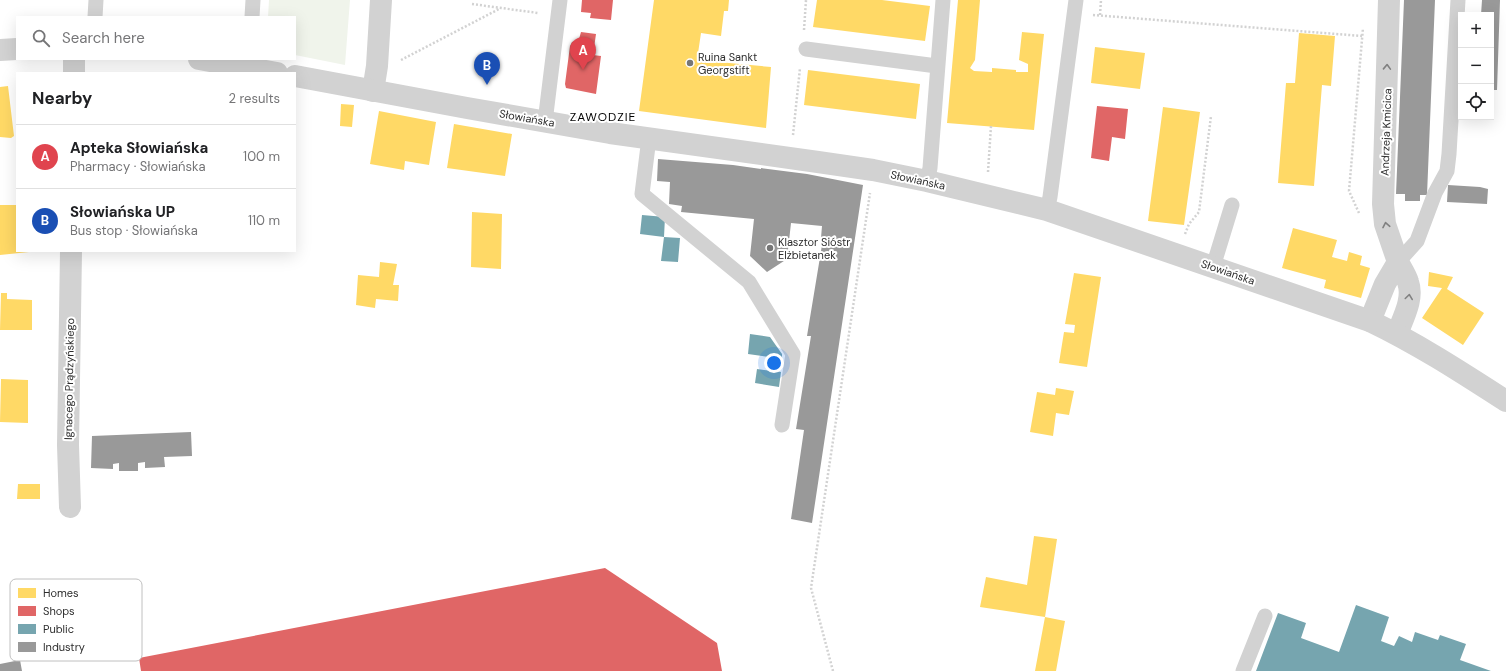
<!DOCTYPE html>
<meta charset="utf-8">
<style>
:root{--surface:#fff;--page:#f2f2f2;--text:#202124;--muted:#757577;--line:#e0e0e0;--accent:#1a73e8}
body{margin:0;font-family:"DM Sans",sans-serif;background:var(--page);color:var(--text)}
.controls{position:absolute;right:12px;top:12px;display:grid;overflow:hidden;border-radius:0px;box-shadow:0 4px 16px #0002}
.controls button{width:36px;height:36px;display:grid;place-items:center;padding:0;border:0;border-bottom:1px solid var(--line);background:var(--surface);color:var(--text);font:20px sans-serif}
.you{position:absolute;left:774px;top:363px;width:14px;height:14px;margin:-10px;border:3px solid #fff;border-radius:50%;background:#1a73e8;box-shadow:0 0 0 6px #1a73e833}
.badge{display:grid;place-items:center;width:26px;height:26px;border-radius:50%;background:var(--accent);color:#fff;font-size:13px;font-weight:700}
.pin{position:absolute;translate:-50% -33px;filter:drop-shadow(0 1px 2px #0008)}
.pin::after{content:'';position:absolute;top:21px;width:14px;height:12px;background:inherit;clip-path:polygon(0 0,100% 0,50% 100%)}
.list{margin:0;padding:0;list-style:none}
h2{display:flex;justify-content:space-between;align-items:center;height:52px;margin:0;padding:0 16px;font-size:17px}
h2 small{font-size:13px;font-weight:400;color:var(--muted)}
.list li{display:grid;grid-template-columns:26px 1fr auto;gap:12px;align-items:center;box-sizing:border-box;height:64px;padding:0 16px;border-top:1px solid var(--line)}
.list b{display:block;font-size:15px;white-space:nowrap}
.list p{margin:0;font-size:13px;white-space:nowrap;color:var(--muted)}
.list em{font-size:13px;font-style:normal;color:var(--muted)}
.icon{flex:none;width:22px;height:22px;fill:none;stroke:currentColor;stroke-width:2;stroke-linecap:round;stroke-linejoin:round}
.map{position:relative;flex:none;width:1506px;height:671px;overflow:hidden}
.search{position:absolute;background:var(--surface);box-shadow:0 4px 16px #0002;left:16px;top:16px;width:280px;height:44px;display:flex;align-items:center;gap:10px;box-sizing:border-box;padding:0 14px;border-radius:0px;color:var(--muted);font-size:15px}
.panel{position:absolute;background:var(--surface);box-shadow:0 4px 16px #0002;left:16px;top:72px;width:280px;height:180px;border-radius:0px}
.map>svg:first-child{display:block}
</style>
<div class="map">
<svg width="1506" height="671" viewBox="0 0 1506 671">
<rect width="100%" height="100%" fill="#fff"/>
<!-- green -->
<path fill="#f0f4eb" d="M269,0H350L345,65L295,55V17H268Z"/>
<!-- homes -->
<path fill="#ffd966" d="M654,0H729L728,11H724L721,36L701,33L697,60L771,67L766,128L639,111Z
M817,0H882L930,6L925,41L813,27Z
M958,0H980L975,60L970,68L974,71L992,72V68L1016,70V72H1028V64L1019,60L1022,32L1044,34L1034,130L947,123Z
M1299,33L1335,36L1331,86L1322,85L1314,186L1278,183L1286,83H1295Z
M1095,47L1145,53L1140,89L1091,83Z
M808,70L920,84L916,119L804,105Z
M8,86L14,136L11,138L0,137V87Z
M341,104L354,105L352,127L340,126Z
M1163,107L1200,112L1184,225L1148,221Z
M379,111L436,122L429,165L405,161L404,170L370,164Z
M454,124L512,134L505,176L447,168Z
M0,205H17V251L29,252L0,255Z
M472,212L502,214L501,269L471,267Z
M1293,228L1337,240L1332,257L1347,261L1349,252L1362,256L1360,265L1370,268L1361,298L1324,288L1326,280L1282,268Z
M380,262L397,264L393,285H399L398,301L376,299L375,308L356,305L358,275L379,277Z
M1429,272L1453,277L1447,289L1484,313L1463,345L1422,318L1442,288L1428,286Z
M1074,273L1101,277L1087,367L1059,363L1064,332L1074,333L1075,325L1065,324Z
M1,293H7V299L32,300V330H0Z
M1,379L28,380V423L0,422Z
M1056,388L1074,391L1069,415L1056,413L1053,436L1030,432L1037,392L1055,395Z
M18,484H40V499H17Z
M1034,536L1057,539L1045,617L980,607L986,577L1027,585Z
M1045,617L1065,621L1056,671H1035Z"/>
<!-- shops -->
<path fill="#e06666" d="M582,0H613L611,20L590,18L591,13L581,12Z
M581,32L596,34L593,55L601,56L596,94L566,88L565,84L570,46L572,42L579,39Z
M1097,106L1128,109L1125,139L1112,137L1109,161L1091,158Z
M605,568L717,643L722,671H141L139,658Z"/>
<!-- public -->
<path fill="#76a5af" d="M642,215L665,217L664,237L640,234Z
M664,237L680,238L678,262L661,261Z
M750,334L770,337L782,354V359L748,354Z
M757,369L781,372L779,387L755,383Z
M1356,605L1389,617L1381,641L1394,646L1399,636L1412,642L1415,632L1438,640L1440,635L1466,644L1460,660L1491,671H1256L1278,613L1306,623L1301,638L1339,652Z"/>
<!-- industry -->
<path fill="#999" d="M1404,0H1435L1427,195H1420V201H1405V194H1396Z
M1482,0H1500L1497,90H1491V15H1481Z
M658,159L733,165L761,169V168L807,174L863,185L812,523L791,519L804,430L796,429L811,336H807L823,239L821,238L822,226L791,223L787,259L767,272L750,256L754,219L681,212L682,206L669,204L670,182L657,181Z
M1448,185L1480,187L1488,189L1487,204L1447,202Z
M191,432L192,456L164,457L165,467L145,468V462L138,463V471H119V463L113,464V469L91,468L92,436Z
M20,660L22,671H0V664Z"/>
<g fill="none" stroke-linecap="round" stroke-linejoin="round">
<!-- path -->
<path stroke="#d2d2d2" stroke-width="2.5" stroke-dasharray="2 2" stroke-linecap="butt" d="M472,4L538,13
M1093,15L1362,36
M1100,15L1101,0
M804,30L806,0
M401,60L501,8
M793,135L800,68
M988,172L991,126
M1359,213L1349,191L1363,28
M1185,234L1189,224L1199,212L1211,116
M833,671L811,588L870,193"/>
<!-- service -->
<path stroke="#d2d2d2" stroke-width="15" d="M95,17L96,0
M252,17L253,0
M806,49L937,66
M545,122L560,0
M649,138L642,194L749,282L793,354L782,425
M927,181L930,168L943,0
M1047,210L1050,197L1076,0
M1398,262L1417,241L1435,193L1447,171L1449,154L1458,0
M1213,267L1232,205
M1243,671L1265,616"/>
<!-- minor -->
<path stroke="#d2d2d2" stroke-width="22" d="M1389,0L1383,204L1385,224L1398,262
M74,73V59
M373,91L377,66L381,0
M1370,321L1385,284L1398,262C1401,268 1406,275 1408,282C1414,299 1403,318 1397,334
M70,507L68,445L71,251"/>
<!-- tertiary -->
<path stroke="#d2d2d2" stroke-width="22" d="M0,50L17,49
M199,59L277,73
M295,76L467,108L610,133L818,162L873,170L927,181L1047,210L1370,321C1418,344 1461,372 1506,401"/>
</g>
<!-- one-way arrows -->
<defs><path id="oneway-chevron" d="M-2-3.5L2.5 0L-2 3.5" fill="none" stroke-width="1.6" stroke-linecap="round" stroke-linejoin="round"/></defs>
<g stroke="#808080">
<use href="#oneway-chevron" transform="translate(1387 67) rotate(-88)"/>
<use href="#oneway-chevron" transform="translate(1386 225) rotate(-101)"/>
<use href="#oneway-chevron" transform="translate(1409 297) rotate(-82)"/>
</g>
<!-- markers -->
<g fill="#767676" stroke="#fff" stroke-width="1.5">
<circle cx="690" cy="63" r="4"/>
<circle cx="770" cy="248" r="4"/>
</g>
<g text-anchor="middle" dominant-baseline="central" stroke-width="4" stroke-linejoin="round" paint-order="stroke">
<!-- poi labels -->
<g font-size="11" fill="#2d2d2d" stroke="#fff" text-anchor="start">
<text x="698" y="57">Ruina Sankt<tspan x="698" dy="13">Georgstift</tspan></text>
<text x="778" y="242">Klasztor Sióstr<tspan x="778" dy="13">Elżbietanek</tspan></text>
</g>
<!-- street labels -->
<g font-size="11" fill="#2d2d2d" stroke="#fff">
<text transform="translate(527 118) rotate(10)">Słowiańska</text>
<text transform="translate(1386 132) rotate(-88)">Andrzeja Kmicica</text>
<text transform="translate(918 180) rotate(12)">Słowiańska</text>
<text transform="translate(1228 272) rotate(19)">Słowiańska</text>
<text transform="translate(69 379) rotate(-89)">Ignacego Prądzyńskiego</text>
</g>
<!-- neighbourhood labels -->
<g font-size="12" letter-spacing="1" fill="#000" stroke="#fff">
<text x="603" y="117">ZAWODZIE</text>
</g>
</g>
<!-- legend -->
<rect x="10" y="579" width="132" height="82" rx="6" fill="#fff" stroke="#c0c0c0" stroke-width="1"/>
<rect x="18" y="588" width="18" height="10" fill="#ffd966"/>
<rect x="18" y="606" width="18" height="10" fill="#e06666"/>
<rect x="18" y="624" width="18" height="10" fill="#76a5af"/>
<rect x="18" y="642" width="18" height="10" fill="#999"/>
<g font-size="11" fill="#2d2d2d">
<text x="43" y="597">Homes</text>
<text x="43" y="615">Shops</text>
<text x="43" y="633">Public</text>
<text x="43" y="651">Industry</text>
</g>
</svg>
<div class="controls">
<button>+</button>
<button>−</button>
<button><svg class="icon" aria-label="locate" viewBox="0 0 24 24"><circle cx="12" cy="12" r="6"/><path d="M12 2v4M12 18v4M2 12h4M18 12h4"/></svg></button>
</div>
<div class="you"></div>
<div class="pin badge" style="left:583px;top:70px;background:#e0444e">A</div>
<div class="pin badge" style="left:487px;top:85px;background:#1a4fb4">B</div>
<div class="search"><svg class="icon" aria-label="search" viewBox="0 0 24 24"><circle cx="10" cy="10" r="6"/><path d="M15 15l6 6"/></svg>Search here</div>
<section class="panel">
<h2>Nearby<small>2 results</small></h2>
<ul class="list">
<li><span class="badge" style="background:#e0444e">A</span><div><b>Apteka Słowiańska</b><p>Pharmacy · Słowiańska</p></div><em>100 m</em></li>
<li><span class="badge" style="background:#1a4fb4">B</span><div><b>Słowiańska UP</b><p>Bus stop · Słowiańska</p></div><em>110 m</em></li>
</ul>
</section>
</div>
